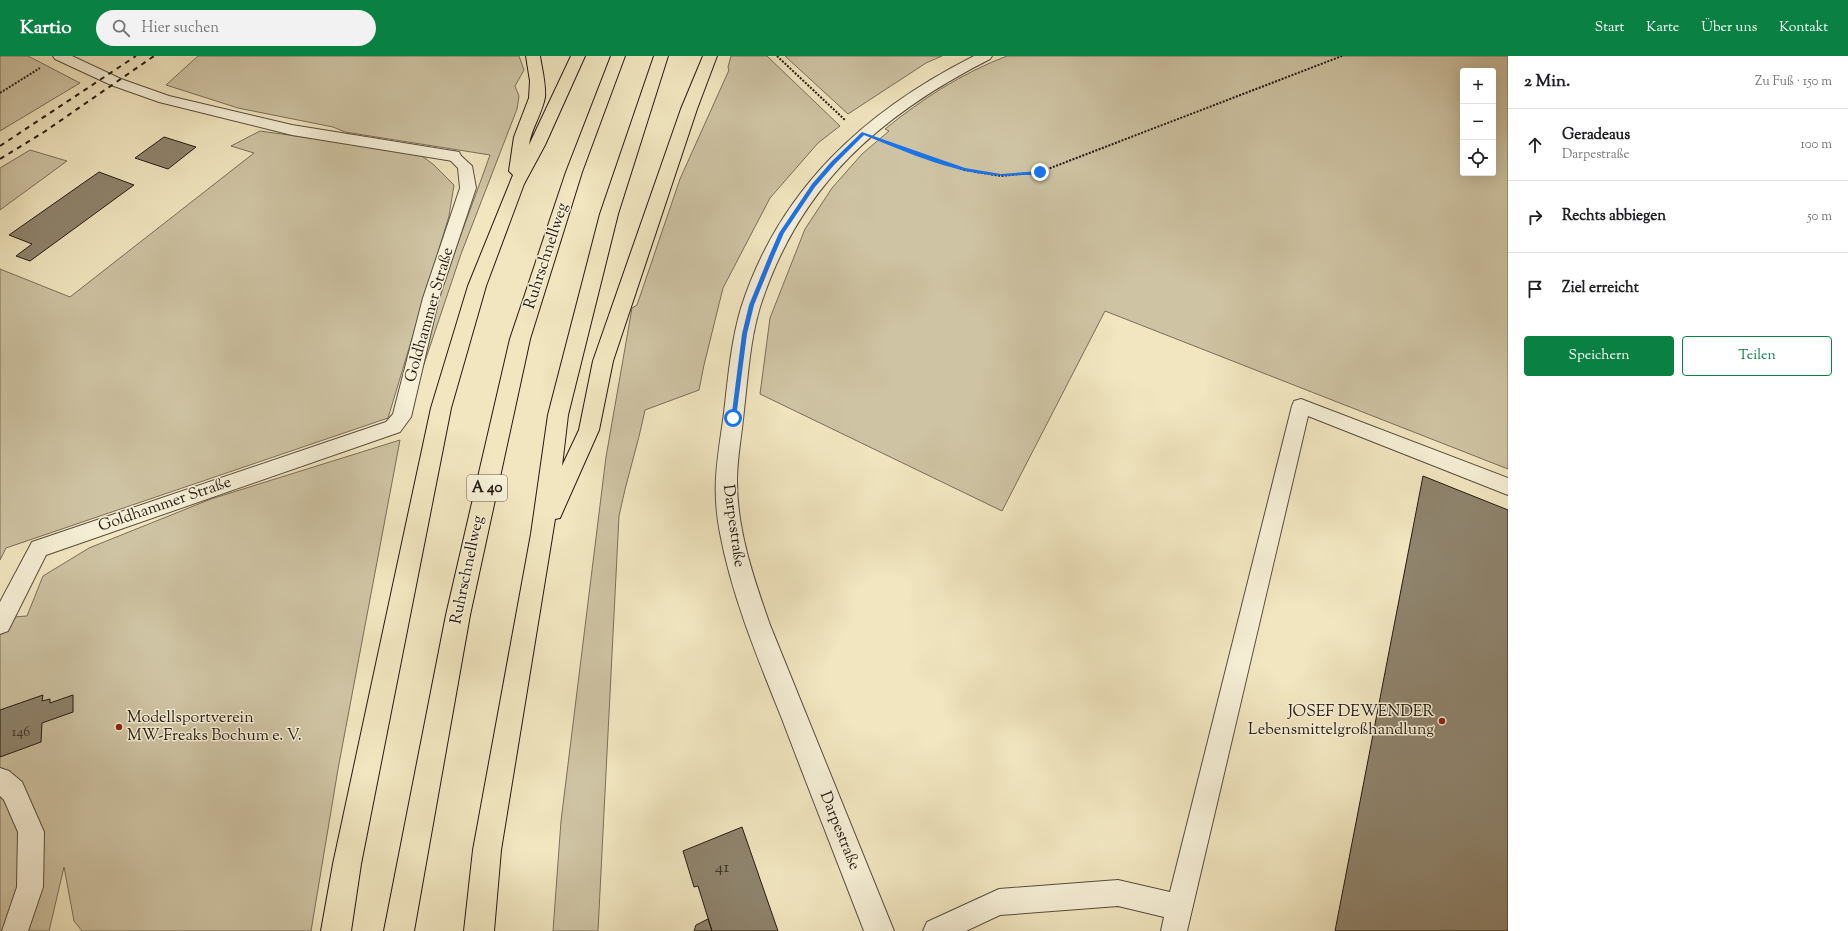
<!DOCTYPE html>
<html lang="de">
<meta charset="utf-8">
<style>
:root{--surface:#fff;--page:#f2f2f2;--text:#202124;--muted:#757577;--line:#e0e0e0;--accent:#0b8043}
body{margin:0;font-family:"Sorts Mill Goudy",serif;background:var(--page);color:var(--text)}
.controls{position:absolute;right:12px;top:12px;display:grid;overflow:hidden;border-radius:4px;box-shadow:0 4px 16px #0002}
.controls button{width:36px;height:36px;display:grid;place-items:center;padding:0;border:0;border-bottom:1px solid var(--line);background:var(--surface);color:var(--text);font:20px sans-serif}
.stop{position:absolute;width:12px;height:12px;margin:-9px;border:3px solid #1a73e8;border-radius:50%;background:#fff}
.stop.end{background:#1a73e8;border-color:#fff;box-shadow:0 1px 4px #0008}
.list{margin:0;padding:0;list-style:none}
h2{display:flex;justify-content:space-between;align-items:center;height:52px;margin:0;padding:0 16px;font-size:17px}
h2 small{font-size:13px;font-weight:400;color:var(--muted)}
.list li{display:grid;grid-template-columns:26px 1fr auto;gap:12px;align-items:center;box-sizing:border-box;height:72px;padding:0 16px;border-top:1px solid var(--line)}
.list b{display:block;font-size:15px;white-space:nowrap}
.list p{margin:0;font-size:13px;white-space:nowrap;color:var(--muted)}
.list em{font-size:13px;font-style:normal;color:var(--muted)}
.actions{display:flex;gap:8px;padding:12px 16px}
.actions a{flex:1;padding:9px 0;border:1px solid var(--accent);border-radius:4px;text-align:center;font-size:14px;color:var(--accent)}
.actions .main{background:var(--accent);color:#fff}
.icon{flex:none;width:22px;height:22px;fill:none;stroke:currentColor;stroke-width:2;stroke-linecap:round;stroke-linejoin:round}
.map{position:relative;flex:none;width:1508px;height:875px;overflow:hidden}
header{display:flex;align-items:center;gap:24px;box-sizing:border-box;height:56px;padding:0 20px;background:var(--accent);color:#fff}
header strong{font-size:19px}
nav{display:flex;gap:22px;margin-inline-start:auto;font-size:14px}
.search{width:280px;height:36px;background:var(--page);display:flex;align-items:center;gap:10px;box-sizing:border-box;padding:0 14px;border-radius:22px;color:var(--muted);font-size:15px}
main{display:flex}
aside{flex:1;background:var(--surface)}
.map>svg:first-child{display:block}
</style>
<header>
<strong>Kartio</strong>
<div class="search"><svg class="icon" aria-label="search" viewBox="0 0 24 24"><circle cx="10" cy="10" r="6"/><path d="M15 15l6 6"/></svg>Hier suchen</div>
<nav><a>Start</a><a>Karte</a><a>Über uns</a><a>Kontakt</a></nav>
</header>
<main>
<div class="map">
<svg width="1508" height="875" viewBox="0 0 1508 875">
<rect width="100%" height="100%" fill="#f1e6c0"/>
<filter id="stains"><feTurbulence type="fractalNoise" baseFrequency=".005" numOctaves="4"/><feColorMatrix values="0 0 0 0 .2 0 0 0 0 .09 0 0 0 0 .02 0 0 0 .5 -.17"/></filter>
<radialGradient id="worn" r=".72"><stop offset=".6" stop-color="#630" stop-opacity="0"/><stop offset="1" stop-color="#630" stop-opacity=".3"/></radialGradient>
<!-- green -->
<path fill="#cec3a3" stroke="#7a6e5b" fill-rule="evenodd" d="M0,0H28L80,27L0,75Z
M198,0H519L524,14L515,30L519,40L517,53L461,198L417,329C419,300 427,279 436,252C452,200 472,150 490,99L345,76L333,71L238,52L166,29Z
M731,0H767L840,70L818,87L770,142L723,232L704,309L699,334L645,354C638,390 626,424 619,460L598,875H553L561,765L606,401L632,252L637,249L680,123L729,14L728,11Z
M785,0H942L926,7L848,58Z
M1007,0H1508V413L1105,255L1002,455L760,338L770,262L805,173L832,132L862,98L889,75L885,73C922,43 962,17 1007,0ZM1463,15H1493V117H1463Z
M260,75L418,97L434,109L454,129L449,160L388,362L6,492L0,504V213L70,241L254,97L231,90Z
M30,94L67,105L0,154V112Z
M400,384L338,713L311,875H82L74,865L64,811L49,875H0V562L27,560L43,520L89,492L211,443Z"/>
<!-- building -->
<path fill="#8f846d" stroke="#251a13" d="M164,81L196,91L168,113L135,102Z
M99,116L134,129L30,205L16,200L32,188L9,179Z
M1423,420L1508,454V875H1335Z
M43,639L42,645L50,643V647L73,639V656L42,667L41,686L0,701V654Z
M742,771L778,875H712L698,830L694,831L683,795Z
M708,863L712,875H694L696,869Z"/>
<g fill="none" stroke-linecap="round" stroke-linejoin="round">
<!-- lane casing -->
<g stroke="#584d3e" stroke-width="2">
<path id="lane" d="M453,95L458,97L472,110L476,132L439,242L411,361L400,376L46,499L8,575L0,578V546L32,486L386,366L393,358L423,242L460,132L458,112L446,100L448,97Z
M1301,343L1508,422V439L1308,360L1187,875H1161L1164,861L1118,850L1000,859L966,875H923L927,866L999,833L1118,824L1170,836L1292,350L1294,345Z
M0,712L9,715L22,726L44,776L43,831L28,875H2L17,831L18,776L4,744L0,740Z"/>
</g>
<!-- street casing -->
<g stroke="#584d3e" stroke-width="2">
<path id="street" d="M53,0H72L121,23L169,40L292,69L453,95L459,96L461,100L459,104L453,105L292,79L159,46L111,29L55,3Z
M974,0H992L990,3C880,59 799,129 760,251C750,284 748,320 744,354C742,378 737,401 737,425C737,475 754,523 770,569L894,875H864C837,805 809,734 782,663C758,603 732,541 720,477C711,431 718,401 724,357C728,322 731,286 741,252C779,133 865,55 974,0Z"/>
</g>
<!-- highway casing -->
<g stroke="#251a13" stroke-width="2">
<path id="highway" d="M526,0H540C542,13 546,28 545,41C542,58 531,73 529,89L571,0H585L545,89L524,128L486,230L451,352L361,808L351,875H321L333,808L431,352L468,230L513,119L509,115L514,81L529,42L530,25Z
M611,0H625L582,116L530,283L470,559L414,875H384L446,559L510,283L566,116Z
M654,0H668L618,158L568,359L562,410L579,374L593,305L681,53L703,0H717L697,53L613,305L599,374L560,462L555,463L501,794L494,875H464L473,794L531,478L548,359L600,158Z"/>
</g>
<!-- path -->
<path stroke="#251a13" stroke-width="2" stroke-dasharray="2 1.5" stroke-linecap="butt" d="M777,0L845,64
M0,37L40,12
M891,88L964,114L1001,120L1040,116L1342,0"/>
<!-- lane -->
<use href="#lane" fill="#f6efd6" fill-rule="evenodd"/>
<!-- street -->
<use href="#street" fill="#f6efd6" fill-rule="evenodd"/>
<!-- highway -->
<use href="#highway" fill="#f1e6c0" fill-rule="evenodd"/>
<!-- rail -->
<path stroke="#251a13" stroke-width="2" stroke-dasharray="5 5" stroke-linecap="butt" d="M0,90L136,0
M0,103L44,76L154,0"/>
</g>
<!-- route -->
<path fill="#1a73e8" d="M862,76L965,112L1001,118L1040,115L1043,116C1038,120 1029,119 1022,119C967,124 914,99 864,79L835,108L815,131L784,177L774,200L754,249L747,278L736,362L735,364H731L742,278L749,249L769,200L779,177L812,128L831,106Z"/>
<!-- markers -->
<g fill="#8f2418" stroke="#f6efd6" stroke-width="1.5">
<circle cx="1442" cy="665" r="4"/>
<circle cx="119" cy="671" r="4"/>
</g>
<g text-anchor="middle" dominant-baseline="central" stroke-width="3" stroke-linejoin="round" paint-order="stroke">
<!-- number labels -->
<g font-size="14" fill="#40342a">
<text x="21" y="677">146</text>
</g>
<!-- shield labels -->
<rect fill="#f6efd6" stroke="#645a4e" stroke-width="1" x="467" y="419" width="40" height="26" rx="3"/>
<g font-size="15" font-weight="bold" fill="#251a13">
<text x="487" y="432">A 40</text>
</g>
<!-- street labels -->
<g font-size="16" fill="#251a13" stroke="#f6efd6">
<text transform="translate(547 200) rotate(-72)">Ruhrschnellweg</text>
<text transform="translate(430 259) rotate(-74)">Goldhammer Straße</text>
<text transform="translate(165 449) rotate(-19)">Goldhammer Straße</text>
<text transform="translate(733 470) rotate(82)">Darpestraße</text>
<text transform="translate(468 514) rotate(-78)">Ruhrschnellweg</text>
<text transform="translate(839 775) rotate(68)">Darpestraße</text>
</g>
<!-- poi labels -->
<g font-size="16" fill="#251a13" stroke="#f6efd6" text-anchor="end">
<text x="1434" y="656">JOSEF DEWENDER<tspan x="1434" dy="18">Lebensmittelgroßhandlung</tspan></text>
<text x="127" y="662" text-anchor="start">Modellsportverein<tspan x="127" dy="18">MW-Freaks Bochum e. V.</tspan></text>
</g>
<!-- near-number labels -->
<g font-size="17" fill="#40342a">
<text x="722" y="812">41</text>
</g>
</g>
<rect width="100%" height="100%" filter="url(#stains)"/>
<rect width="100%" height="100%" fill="url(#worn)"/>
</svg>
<div class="controls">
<button>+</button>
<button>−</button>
<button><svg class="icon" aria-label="locate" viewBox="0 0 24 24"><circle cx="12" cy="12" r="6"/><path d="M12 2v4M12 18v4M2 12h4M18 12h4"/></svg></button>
</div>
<div class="stop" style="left:733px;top:362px"></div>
<div class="stop end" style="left:1040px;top:116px"></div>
</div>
<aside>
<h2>2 Min.<small>Zu Fuß · 150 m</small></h2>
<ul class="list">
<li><svg class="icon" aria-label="ahead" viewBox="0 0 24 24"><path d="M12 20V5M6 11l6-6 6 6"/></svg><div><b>Geradeaus</b><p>Darpestraße</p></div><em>100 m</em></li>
<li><svg class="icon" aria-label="right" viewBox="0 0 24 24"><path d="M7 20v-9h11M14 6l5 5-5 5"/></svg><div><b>Rechts abbiegen</b></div><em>50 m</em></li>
<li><svg class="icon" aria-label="arrive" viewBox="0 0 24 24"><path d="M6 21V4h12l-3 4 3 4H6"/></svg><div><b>Ziel erreicht</b></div></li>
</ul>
<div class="actions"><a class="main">Speichern</a><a>Teilen</a></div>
</aside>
</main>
